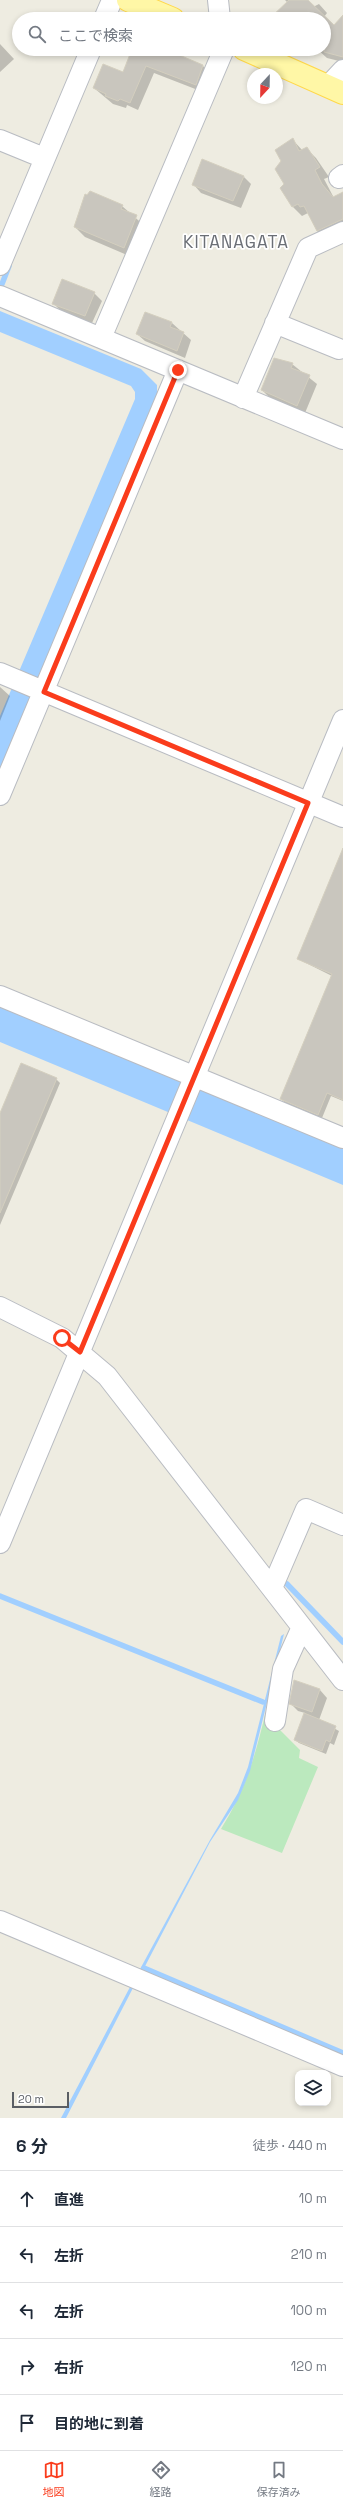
<!DOCTYPE html>
<html lang="ja">
<meta charset="utf-8">
<style>
:root{--surface:#fff;--page:#f2f2f3;--text:#1f2937;--muted:#747a83;--line:#e0e1e3;--accent:#fa3c1c}
body{margin:0;font-family:"Space Grotesk","Noto Sans JP",sans-serif;background:var(--page);color:var(--text)}
.controls{position:absolute;right:12px;bottom:12px;display:grid;overflow:hidden;border-radius:8px;box-shadow:0 2px 6px #0003}
.controls button{width:36px;height:36px;display:grid;place-items:center;padding:0;border:0;border-bottom:1px solid var(--line);background:var(--surface);color:var(--text);font:20px sans-serif}
.compass{position:absolute;left:247px;top:68px;width:36px;height:36px;border-radius:50%;background:var(--surface);box-shadow:0 2px 6px #0003;rotate:202deg}
.scale{position:absolute;left:12px;bottom:10px;width:57px;box-sizing:border-box;padding-left:4px;border:2px solid #5a5e64;border-top:0;font-size:11px;line-height:14px;white-space:nowrap;color:#5a5e64;-webkit-text-stroke:3px #fff;paint-order:stroke}
.stop{position:absolute;width:12px;height:12px;margin:-9px;border:3px solid #fa3c1c;border-radius:50%;background:#fff}
.stop.end{background:#fa3c1c;border-color:#fff;box-shadow:0 1px 4px #0008}
.list{margin:0;padding:0;list-style:none}
h2{display:flex;justify-content:space-between;align-items:center;height:52px;margin:0;padding:0 16px;font-size:17px}
h2 small{font-size:13px;font-weight:400;color:var(--muted)}
.list li{display:grid;grid-template-columns:26px 1fr auto;gap:12px;align-items:center;box-sizing:border-box;height:56px;padding:0 16px;border-top:1px solid var(--line)}
.list b{display:block;font-size:15px;white-space:nowrap}
.list em{font-size:13px;font-style:normal;color:var(--muted)}
.icon{flex:none;width:22px;height:22px;fill:none;stroke:currentColor;stroke-width:2;stroke-linecap:round;stroke-linejoin:round}
.map{position:relative;flex:none;width:343px;height:2118px;overflow:hidden}
.search{position:absolute;background:var(--surface);box-shadow:0 2px 6px #0003;left:12px;right:12px;top:12px;height:44px;display:flex;align-items:center;gap:10px;box-sizing:border-box;padding:0 14px;border-radius:22px;color:var(--muted);font-size:15px}
.sheet{height:332px;background:var(--surface)}
nav{display:flex;justify-content:space-around;align-items:center;box-sizing:border-box;height:56px;border-top:1px solid var(--line);background:var(--surface);font-size:11px;color:var(--muted)}
nav a{display:grid;justify-items:center;gap:2px}
nav .on{color:var(--accent)}
.map>svg:first-child{display:block}
</style>
<div class="map">
<svg width="343" height="2118" viewBox="0 0 343 2118">
<rect width="100%" height="100%" fill="#eeece1"/>
<!-- green -->
<path fill="#bbe9be" d="M265,1715L300,1750L299,1758L318,1767L282,1853L221,1829C246,1788 254,1760 265,1715Z"/>
<!-- water -->
<path fill="#a1cfff" d="M0,311L141,369L157,385V396L0,771V716L135,399V392L131,386L0,332Z
M0,1006L343,1149V1185L0,1042Z
M284,1634L250,1771L238,1800L210,1842L142,1972L139,1971L210,1840L238,1793L248,1767L281,1636Z
M130,1987L133,1988L66,2118H61Z"/>
<!-- shadow -->
<path fill="#0003" d="M285,0H306L313,7L319,4L327,13L324,17L334,26L343,25V62L327,58L317,49H324V19H283L288,3Z
M0,44L14,59L0,72Z
M133,49H163L203,66L210,73L203,92L154,73L138,110L127,105L126,108L113,104L94,88L123,73Z
M292,139L303,151L307,149L316,158L329,177L324,179L334,198L343,194V233L327,240L317,231L308,213L302,216L292,206L282,161Z
M243,176L251,184L241,208L201,193L194,185Z
M122,206L146,227L134,258L85,237L75,227Z
M94,293L102,301L92,323L61,311L53,303Z
M146,313L172,323L191,340L185,358L145,341L137,334Z
M292,364L317,384L305,413L269,397L262,390Z
M0,687L10,696L0,721Z
M343,850V1101L331,1096L322,1118L285,1103L281,1099L332,976L298,959Z
M56,1079L60,1083L0,1225V1115Z
M320,1690L327,1698L319,1720L339,1731L334,1745L330,1743L326,1754L299,1743L295,1740L305,1713L298,1711L290,1703Z"/>
<g fill="none" stroke-linecap="round" stroke-linejoin="round">
<!-- stream -->
<path stroke="#a1cfff" stroke-width="5.5" d="M2,284L9,266
M287,1584L343,1642
M0,1596L263,1702
M144,1968L343,2053"/>
</g>
<!-- building -->
<path fill="#c9c6be" stroke="#d4cfbf" d="M289,0H308L334,25L343,15V57L324,52V19H269Z
M132,49H165L203,65L196,85L146,66L130,103L120,99L118,101L105,96L106,94L93,88L103,64L123,72Z
M293,138L299,151L307,147L320,167L315,170L322,184L333,197L343,192V219L317,231L304,206L300,207L298,204L292,207L280,188L284,184L275,169L281,161L275,150Z
M202,159L244,176L233,201L192,185Z
M90,191L123,205L121,209L137,215L124,248L74,227L85,194L87,195Z
M62,279L95,292L85,316L52,304Z
M145,312L172,322L170,327L184,332L177,351L136,334Z
M274,358L293,363L291,368L310,375L297,406L261,390Z
M343,848V1100L327,1093L318,1115L280,1099L332,974L297,959Z
M21,1063L57,1078L0,1213V1113Z
M294,1680L320,1689L312,1712L289,1704Z
M304,1713L336,1726L330,1742L326,1740L322,1751L294,1740Z"/>
<g fill="none" stroke-linecap="round" stroke-linejoin="round">
<!-- minor casing -->
<g stroke="#b9bcc2" stroke-width="22">
<path id="minor" d="M218,0L220,19
M104,19L110,5
M328,86L343,70
M0,140L44,158
M339,178L343,175
M0,265L91,49
M0,296L343,439
M275,323L339,349
M101,338L224,49
M243,398L308,248L343,232
M0,673L343,817
M0,795L178,370
M0,996L343,1138
M0,1307L62,1338L107,1376L343,1680
M0,1543L343,720
M272,1588L306,1509L343,1525
M275,1721L283,1669L302,1627
M0,1921L343,2066"/>
</g>
<!-- major casing -->
<g stroke="#ffd84a" stroke-width="24">
<path id="major" d="M128,0L173,19
M244,49L343,93"/>
</g>
<!-- minor -->
<use href="#minor" stroke="#fff" stroke-width="20"/>
<!-- major -->
<use href="#major" stroke="#fff7a6" stroke-width="22"/>
</g>
<g fill="none" stroke-linecap="round" stroke-linejoin="round">
<!-- route -->
<path stroke="#fa3c1c" stroke-width="5" d="M62,1338L80,1352L308,803L44,692L178,370"/>
</g>
<g text-anchor="middle" dominant-baseline="central" stroke-width="3.5" stroke-linejoin="round" paint-order="stroke">
<!-- quarter labels -->
<g font-size="17" letter-spacing="1" fill="#6b6f76" stroke="#fff">
<text x="236" y="242">KITANAGATA</text>
</g>
</g>
</svg>
<div class="controls">
<button><svg class="icon" aria-label="layers" viewBox="0 0 24 24"><path d="M12 4l9 5-9 5-9-5zM3 14l9 5 9-5"/></svg></button>
</div>
<svg class="compass" viewBox="-18 -18 36 36"><path d="M0-13l5 13h-10z" fill="#e53935"/><path d="M0 13l5-13h-10z" fill="#747a83"/></svg>
<div class="scale">20 m</div>
<div class="stop" style="left:62px;top:1338px"></div>
<div class="stop end" style="left:178px;top:370px"></div>
<div class="search"><svg class="icon" aria-label="search" viewBox="0 0 24 24"><circle cx="10" cy="10" r="6"/><path d="M15 15l6 6"/></svg>ここで検索</div>
</div>
<section class="sheet">
<h2>6 分<small>徒歩 · 440 m</small></h2>
<ul class="list">
<li><svg class="icon" aria-label="ahead" viewBox="0 0 24 24"><path d="M12 20V5M6 11l6-6 6 6"/></svg><div><b>直進</b></div><em>10 m</em></li>
<li><svg class="icon" aria-label="left" viewBox="0 0 24 24"><path d="M17 20v-9H6M10 6l-5 5 5 5"/></svg><div><b>左折</b></div><em>210 m</em></li>
<li><svg class="icon" aria-label="left" viewBox="0 0 24 24"><path d="M17 20v-9H6M10 6l-5 5 5 5"/></svg><div><b>左折</b></div><em>100 m</em></li>
<li><svg class="icon" aria-label="right" viewBox="0 0 24 24"><path d="M7 20v-9h11M14 6l5 5-5 5"/></svg><div><b>右折</b></div><em>120 m</em></li>
<li><svg class="icon" aria-label="arrive" viewBox="0 0 24 24"><path d="M6 21V4h12l-3 4 3 4H6"/></svg><div><b>目的地に到着</b></div></li>
</ul>
</section>
<nav>
<a class="on"><svg class="icon" aria-label="map" viewBox="0 0 24 24"><path d="M3 6l6-2 6 2 6-2v14l-6 2-6-2-6 2zM9 4v14M15 6v14"/></svg>地図</a>
<a><svg class="icon" aria-label="directions" viewBox="0 0 24 24"><path d="M12 3l9 9-9 9-9-9zM9 14v-3h6M13 9l2 2-2 2"/></svg>経路</a>
<a><svg class="icon" aria-label="saved" viewBox="0 0 24 24"><path d="M7 4h10v16l-5-4-5 4z"/></svg>保存済み</a>
</nav>
